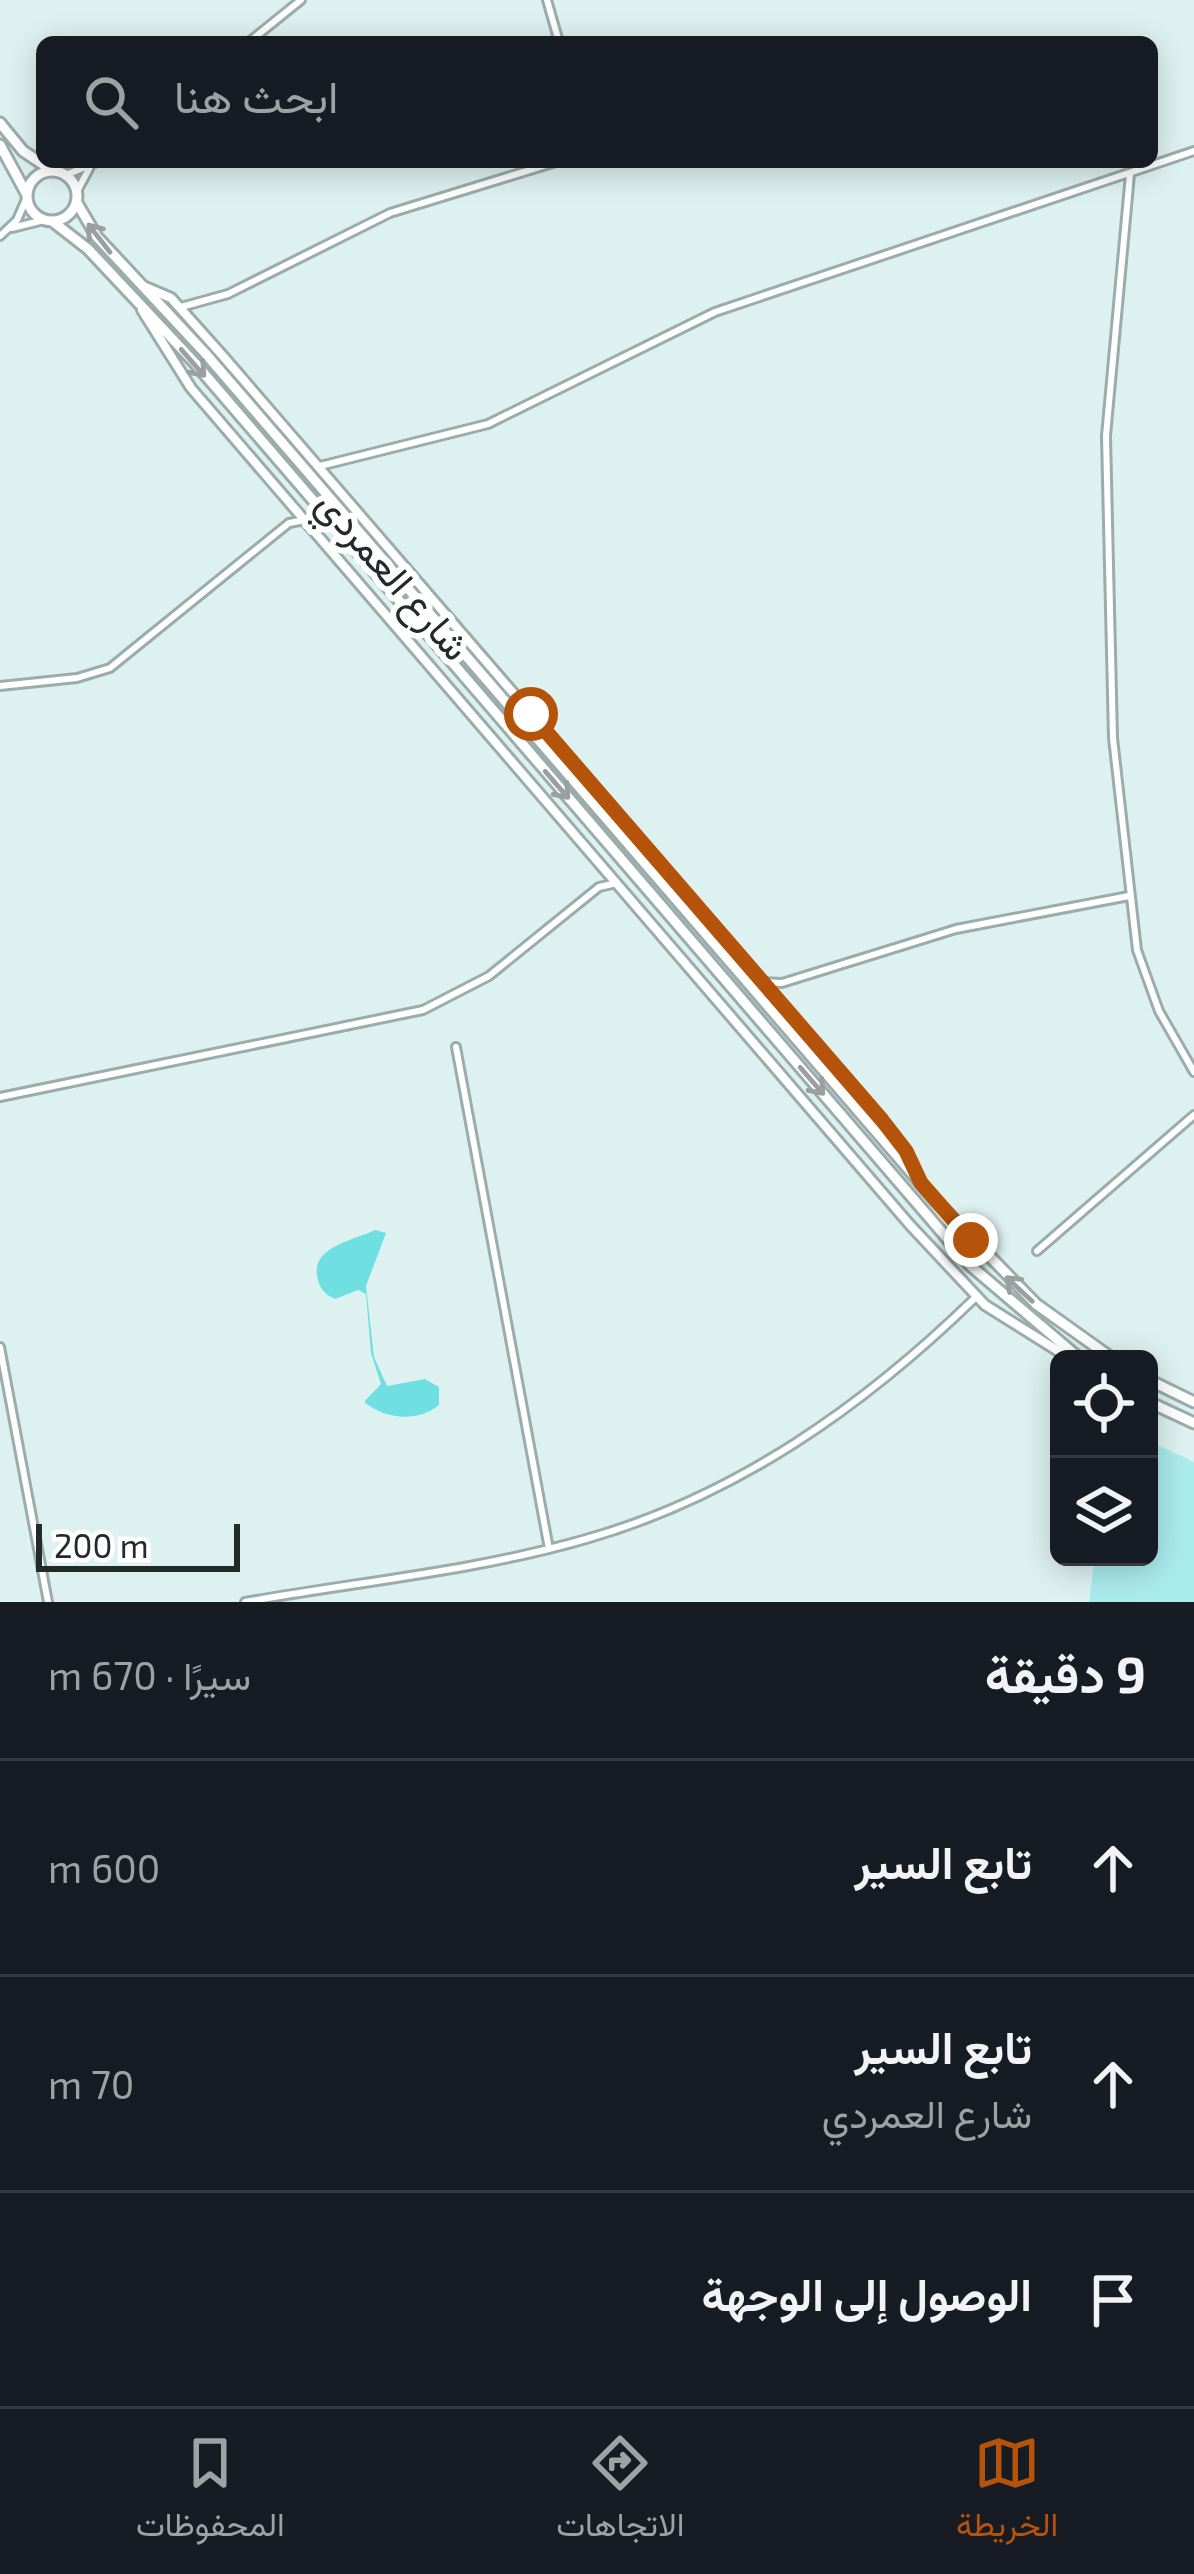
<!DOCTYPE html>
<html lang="ar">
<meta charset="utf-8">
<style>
:root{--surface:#171b24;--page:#242831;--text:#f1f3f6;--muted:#9ea1a6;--line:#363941;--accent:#b45309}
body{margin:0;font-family:"Exo 2",Vazirmatn,sans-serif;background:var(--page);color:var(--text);direction:rtl}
.controls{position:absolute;right:36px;bottom:36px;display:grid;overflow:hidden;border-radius:18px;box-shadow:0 6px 30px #0003}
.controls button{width:108px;height:108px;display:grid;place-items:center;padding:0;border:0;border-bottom:3px solid var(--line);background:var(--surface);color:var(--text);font:60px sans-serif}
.scale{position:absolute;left:36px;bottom:30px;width:204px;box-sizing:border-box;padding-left:12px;border:6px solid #232a2a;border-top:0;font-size:33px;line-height:42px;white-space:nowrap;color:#232a2a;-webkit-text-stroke:9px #fff;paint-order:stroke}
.stop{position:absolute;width:36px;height:36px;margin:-27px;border:9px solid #b45309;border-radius:50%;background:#fff}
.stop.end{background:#b45309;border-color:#fff;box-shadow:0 3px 12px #0008}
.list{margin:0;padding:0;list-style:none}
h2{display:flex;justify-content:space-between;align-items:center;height:156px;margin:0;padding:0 48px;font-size:51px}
h2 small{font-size:39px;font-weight:400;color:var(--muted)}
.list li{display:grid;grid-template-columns:78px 1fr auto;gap:36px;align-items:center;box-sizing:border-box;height:216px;padding:0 48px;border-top:3px solid var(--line)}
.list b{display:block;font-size:45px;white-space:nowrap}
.list p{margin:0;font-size:39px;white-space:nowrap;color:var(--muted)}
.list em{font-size:39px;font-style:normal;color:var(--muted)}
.icon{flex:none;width:66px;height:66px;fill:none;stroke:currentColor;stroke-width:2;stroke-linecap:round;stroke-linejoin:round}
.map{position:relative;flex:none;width:1194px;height:1602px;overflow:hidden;direction:ltr}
.search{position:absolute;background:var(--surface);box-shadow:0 6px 30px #0003;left:36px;right:36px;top:36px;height:132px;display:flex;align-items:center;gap:30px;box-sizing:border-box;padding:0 42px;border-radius:18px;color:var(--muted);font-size:45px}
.sheet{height:804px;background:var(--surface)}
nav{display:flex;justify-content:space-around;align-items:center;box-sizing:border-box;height:168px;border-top:3px solid var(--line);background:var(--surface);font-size:33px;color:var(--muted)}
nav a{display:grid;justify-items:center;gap:6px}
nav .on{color:var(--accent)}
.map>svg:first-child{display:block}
</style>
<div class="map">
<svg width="1194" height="1602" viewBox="0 0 1194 1602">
<rect width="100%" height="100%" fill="#def1f1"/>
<!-- green -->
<path fill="#aaebed" d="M1149,1441L1194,1462V1602H1089L1095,1557H1149Z"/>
<!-- water -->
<path fill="#70dfe2" d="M375,1230L386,1233L366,1286L374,1357L387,1386L425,1379L439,1387V1405C417,1423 385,1419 364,1402L381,1384L371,1353L366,1294L358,1290L335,1299C324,1294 320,1289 317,1276C312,1246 355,1240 375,1230Z"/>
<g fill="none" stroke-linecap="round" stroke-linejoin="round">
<!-- street casing -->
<g stroke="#9aacac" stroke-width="12">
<path id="street" d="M547,0L559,42
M249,42L301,0
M1130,174L1106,436L1113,738L1137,950L1159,1011L1194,1072
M66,175L97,162
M77,191L89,169
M12,228L44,220
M0,236L17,220L27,197
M181,307L228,294L390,213L556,162
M320,466L488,424L715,312L1194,151
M0,686L77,678L110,668L289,523L305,520
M763,982L782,983L956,929L1129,896
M456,1047L549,1549
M0,1097L423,1010L489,976L599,887L617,883
M1037,1251L1194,1115
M0,1347L48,1602
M245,1602C357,1582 476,1571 586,1539C737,1496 864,1406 976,1297"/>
</g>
<!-- secondary casing -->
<g stroke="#9aacac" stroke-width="14">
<path id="secondary" d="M143,286L171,298L222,355L882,1121L921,1182
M142,310L191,388L910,1225L985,1305L1071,1359"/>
</g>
<!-- primary casing -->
<g stroke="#9aacac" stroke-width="15">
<path id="primary" d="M0,123L23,151L50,169
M0,145L26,193
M27 196a25 25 0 1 1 50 0a25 25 0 1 1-50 0Z
M77,203L97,237L205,353L936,1201L1036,1304L1113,1359
M52,221L88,249L195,363L971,1266L1080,1359
M1149,1380L1194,1402
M1149,1402L1194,1423"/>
</g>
<!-- street -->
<use href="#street" stroke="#fff" stroke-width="6"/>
<!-- secondary -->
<use href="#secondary" stroke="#fff" stroke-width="8"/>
<!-- primary -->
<use href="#primary" stroke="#fff" stroke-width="9"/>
</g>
<!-- one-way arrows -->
<defs><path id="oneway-shaft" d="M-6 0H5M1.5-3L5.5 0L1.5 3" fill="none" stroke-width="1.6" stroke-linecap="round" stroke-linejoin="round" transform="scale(3)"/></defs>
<g stroke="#9c9f9f">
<use href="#oneway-shaft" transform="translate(99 238) rotate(-128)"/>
<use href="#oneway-shaft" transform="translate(193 363) rotate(49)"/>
<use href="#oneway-shaft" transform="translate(557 785) rotate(49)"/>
<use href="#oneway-shaft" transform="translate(812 1081) rotate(49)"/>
<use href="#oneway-shaft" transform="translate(1019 1289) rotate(-137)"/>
</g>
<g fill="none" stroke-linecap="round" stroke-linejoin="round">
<!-- route -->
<path stroke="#b45309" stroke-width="15" d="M531,714L882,1120L906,1151L921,1183L971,1240"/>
</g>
<g text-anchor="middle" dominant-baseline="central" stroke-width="12" stroke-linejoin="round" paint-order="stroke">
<!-- street labels -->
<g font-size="39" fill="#232a2a" stroke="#fff">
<text transform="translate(395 574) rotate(49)">شارع العمردي</text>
</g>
</g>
</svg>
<div class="controls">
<button><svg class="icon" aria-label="locate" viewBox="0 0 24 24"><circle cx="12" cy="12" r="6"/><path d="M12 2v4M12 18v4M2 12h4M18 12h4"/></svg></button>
<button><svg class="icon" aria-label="layers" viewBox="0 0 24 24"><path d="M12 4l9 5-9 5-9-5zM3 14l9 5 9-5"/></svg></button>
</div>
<div class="scale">200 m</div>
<div class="stop" style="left:531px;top:714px"></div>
<div class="stop end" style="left:971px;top:1240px"></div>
<div class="search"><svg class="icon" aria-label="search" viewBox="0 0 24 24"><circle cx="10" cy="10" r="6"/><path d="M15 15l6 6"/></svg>ابحث هنا</div>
</div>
<section class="sheet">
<h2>9 دقيقة<small>سيرًا · 670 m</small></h2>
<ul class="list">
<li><svg class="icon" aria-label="ahead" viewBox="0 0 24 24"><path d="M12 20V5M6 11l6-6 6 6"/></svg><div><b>تابع السير</b></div><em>600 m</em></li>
<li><svg class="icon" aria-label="ahead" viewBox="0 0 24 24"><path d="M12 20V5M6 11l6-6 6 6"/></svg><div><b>تابع السير</b><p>شارع العمردي</p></div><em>70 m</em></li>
<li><svg class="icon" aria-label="arrive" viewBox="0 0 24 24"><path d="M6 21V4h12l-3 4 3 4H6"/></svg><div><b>الوصول إلى الوجهة</b></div></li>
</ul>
</section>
<nav>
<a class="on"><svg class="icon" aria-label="map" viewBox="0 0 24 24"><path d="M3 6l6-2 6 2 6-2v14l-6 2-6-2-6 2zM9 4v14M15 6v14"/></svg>الخريطة</a>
<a><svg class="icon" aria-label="directions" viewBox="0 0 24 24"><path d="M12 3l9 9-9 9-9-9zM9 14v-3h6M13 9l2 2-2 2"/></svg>الاتجاهات</a>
<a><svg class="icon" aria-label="saved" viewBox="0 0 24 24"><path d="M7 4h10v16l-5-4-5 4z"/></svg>المحفوظات</a>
</nav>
